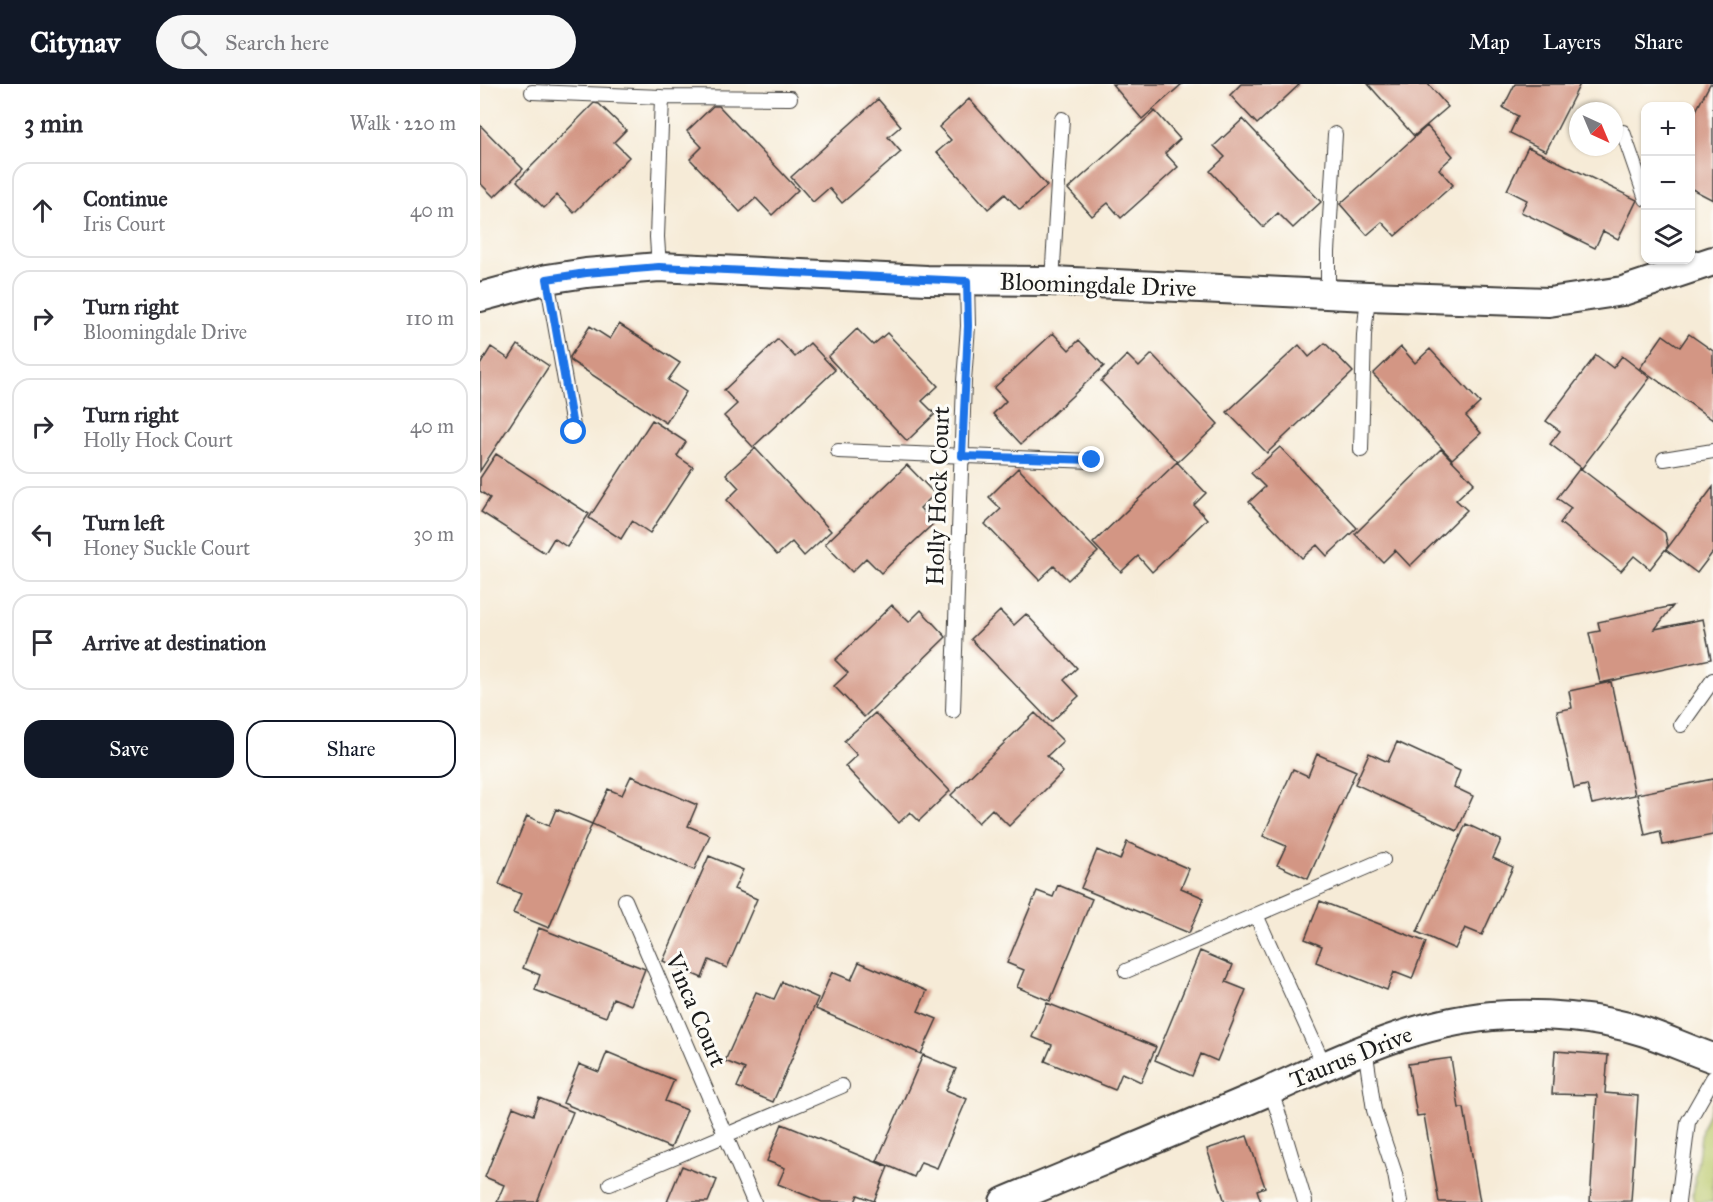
<!DOCTYPE html>
<meta charset="utf-8">
<style>
:root{--surface:#fff;--page:#f7f7f7;--text:#2b2b33;--muted:#7c7c81;--line:#e1e1e2;--accent:#111827}
body{margin:0;font-family:"IM FELL Great Primer",serif;background:var(--page);color:var(--text)}
.controls{position:absolute;right:18px;top:18px;display:grid;overflow:hidden;border-radius:12px;box-shadow:0 2px 4px #0004}
.controls button{width:54px;height:54px;display:grid;place-items:center;padding:0;border:0;border-bottom:2px solid var(--line);background:var(--surface);color:var(--text);font:30px sans-serif}
.compass{position:absolute;left:1089px;top:18px;width:54px;height:54px;border-radius:50%;background:var(--surface);box-shadow:0 2px 4px #0004;rotate:136deg}
.stop{position:absolute;width:18px;height:18px;margin:-14px;border:4px solid #1a73e8;border-radius:50%;background:#fff}
.stop.end{background:#1a73e8;border-color:#fff;box-shadow:0 2px 6px #0008}
.list{margin:0;padding:0;list-style:none}
h2{display:flex;justify-content:space-between;align-items:center;height:78px;margin:0;padding:0 24px;font-size:26px}
h2 small{font-size:20px;font-weight:400;color:var(--muted)}
.list li{display:grid;grid-template-columns:39px 1fr auto;gap:18px;align-items:center;box-sizing:border-box;height:96px;margin:0 12px 12px;padding:0 12px;border:2px solid var(--line);border-radius:18px}
.list b{display:block;font-size:22px;white-space:nowrap}
.list p{margin:0;font-size:20px;white-space:nowrap;color:var(--muted)}
.list em{font-size:20px;font-style:normal;color:var(--muted)}
.actions{display:flex;gap:12px;padding:18px 24px}
.actions a{flex:1;padding:14px 0;border:2px solid var(--accent);border-radius:18px;text-align:center;font-size:21px;color:var(--accent)}
.actions .main{background:var(--accent);color:#fff}
.icon{flex:none;width:33px;height:33px;fill:none;stroke:currentColor;stroke-width:2;stroke-linecap:round;stroke-linejoin:round}
.map{position:relative;flex:none;width:1233px;height:1118px;overflow:hidden}
header{display:flex;align-items:center;gap:36px;box-sizing:border-box;height:84px;padding:0 30px;background:var(--accent);color:#fff}
header strong{font-size:28px}
nav{display:flex;gap:33px;margin-inline-start:auto;font-size:21px}
.search{width:420px;height:54px;background:var(--page);display:flex;align-items:center;gap:15px;box-sizing:border-box;padding:0 21px;border-radius:33px;color:var(--muted);font-size:22px}
main{display:flex}
aside{flex:1;background:var(--surface)}
.map>svg:first-child{display:block}
</style>
<header>
<strong>Citynav</strong>
<div class="search"><svg class="icon" aria-label="search" viewBox="0 0 24 24"><circle cx="10" cy="10" r="6"/><path d="M15 15l6 6"/></svg>Search here</div>
<nav><a>Map</a><a>Layers</a><a>Share</a></nav>
</header>
<main>
<aside>
<h2>3 min<small>Walk · 220 m</small></h2>
<ul class="list">
<li><svg class="icon" aria-label="ahead" viewBox="0 0 24 24"><path d="M12 20V5M6 11l6-6 6 6"/></svg><div><b>Continue</b><p>Iris Court</p></div><em>40 m</em></li>
<li><svg class="icon" aria-label="right" viewBox="0 0 24 24"><path d="M7 20v-9h11M14 6l5 5-5 5"/></svg><div><b>Turn right</b><p>Bloomingdale Drive</p></div><em>110 m</em></li>
<li><svg class="icon" aria-label="right" viewBox="0 0 24 24"><path d="M7 20v-9h11M14 6l5 5-5 5"/></svg><div><b>Turn right</b><p>Holly Hock Court</p></div><em>40 m</em></li>
<li><svg class="icon" aria-label="left" viewBox="0 0 24 24"><path d="M17 20v-9H6M10 6l-5 5 5 5"/></svg><div><b>Turn left</b><p>Honey Suckle Court</p></div><em>30 m</em></li>
<li><svg class="icon" aria-label="arrive" viewBox="0 0 24 24"><path d="M6 21V4h12l-3 4 3 4H6"/></svg><div><b>Arrive at destination</b></div></li>
</ul>
<div class="actions"><a class="main">Save</a><a>Share</a></div>
</aside>
<div class="map">
<svg width="1233" height="1118" viewBox="0 0 1233 1118">
<rect width="100%" height="100%" fill="#fdfcf7"/>
<filter id="ink" filterUnits="userSpaceOnUse"><feTurbulence type="fractalNoise" baseFrequency=".0167" numOctaves="2"/><feDisplacementMap in="SourceGraphic" scale="12" xChannelSelector="R" yChannelSelector="G"/><feConvolveMatrix kernelMatrix="1 2 1 2 8 2 1 2 1" color-interpolation-filters="sRGB"/></filter>
<filter id="wash" filterUnits="userSpaceOnUse"><feTurbulence type="fractalNoise" baseFrequency=".008" numOctaves="4" result="noise"/><feDisplacementMap in="SourceGraphic" scale="24" xChannelSelector="R" yChannelSelector="G"/><feGaussianBlur stdDeviation="1.35" result="paint"/><feColorMatrix in="noise" values="0 0 0 0 0 0 0 0 0 0 0 0 0 0 0 0 0 1.4 0 .05"/><feComposite in="paint" operator="in"/></filter>
<g filter="url(#wash)">
<rect width="100%" height="100%" fill="#f6ebd7"/>
<!-- green -->
<path fill="#b9c76a" stroke="#6a7243" stroke-width="1.5" d="M1233,1018V1118H1215L1213,1110L1222,1045Z"/>
<g id="blocks">
<!-- building -->
<path fill="#d39684" d="M632,0H702L662,35Z
M761,0H820L777,40L750,11Z
M888,0H948L968,23L934,52Z
M1035,0H1100L1066,67L1030,49L1038,32L1023,24Z
M1230,0H1233V116L1210,104V38Z
M398,15L421,42L408,53L421,68L362,119L349,104L333,118L311,93Z
M489,15L567,102L540,126L525,110L508,125L457,68L471,56L459,43Z
M114,19L119,20L146,46L134,58L149,73L94,129L77,111L64,124L37,97Z
M233,22H239L318,106L292,131L276,114L260,128L210,75L222,63L207,47Z
M675,27L700,55L685,69L698,83L641,134L628,119L612,132L588,105Z
M763,35L841,118L813,144L798,129L783,143L730,87L745,73L734,62Z
M0,41L43,85L14,113L0,99Z
M947,42L973,72L959,85L973,101L915,152L902,138L887,151L860,120Z
M1048,63L1157,116L1138,155L1123,147L1115,164L1041,128L1047,116L1027,106Z
M139,240L200,279L188,296L206,308L186,339L91,277L90,273L110,242L130,255Z
M377,245L393,261L407,249L458,302L442,317L455,330L427,357L348,273Z
M573,249L589,266L599,256L624,282L541,360L513,330L526,317L514,304Z
M1209,250L1233,267V336L1160,284L1183,251L1200,263Z
M298,255L315,273L330,259L355,286L273,363L244,332L257,320L244,306Z
M845,259L873,288L787,369L747,328L819,261L829,273Z
M38,261L69,282L0,387V281L11,263L29,275Z
M921,263L935,279L950,265L1000,319L986,332L1001,349L972,375L893,290Z
M672,270L738,340L698,378L621,297L647,271L659,283Z
M1116,271L1133,284L1142,272L1170,294L1102,384L1070,360L1080,347L1066,337Z
M172,336L206,358L197,372L213,383L170,449L152,437L141,455L109,434Z
M800,363L877,444L847,472L837,461L822,474L769,418L785,403L771,389Z
M275,364L351,447L324,472L312,458L297,471L247,416L259,404L246,390Z
M961,365L994,399L976,416L987,426L930,482L915,466L903,478L875,450Z
M16,370L109,430L87,463L74,454L65,469L1,428L10,414L0,407V394Z
M697,378L726,409L714,421L727,435L672,488L658,472L641,488L613,459Z
M427,381L455,410L440,424L454,439L401,489L386,474L372,488L345,460Z
M538,384L618,468L588,496L574,482L559,496L505,440L521,425L509,413Z
M1100,384L1185,449L1188,462L1170,485L1154,472L1141,487L1080,439L1091,424L1077,414Z
M1233,403V468L1217,489L1186,466Z
M412,521L429,538L441,526L466,553L384,633L354,602L368,589L355,576Z
M1193,522L1175,545L1223,535L1231,575L1120,599L1109,549L1120,547L1118,538Z
M520,527L534,541L546,530L597,584L584,596L599,612L571,638L491,555Z
M1131,598L1155,711L1112,720L1107,701L1094,704L1077,627L1092,624L1089,607Z
M395,629L470,707L439,737L430,728L419,739L365,682L377,671L364,657Z
M555,629L583,657L567,672L583,688L529,742L512,725L498,739L471,711Z
M917,658L980,687L974,703L993,712L977,747L875,700L889,669L908,678Z
M837,670L876,687L828,795L797,781L806,762L783,752L813,685L828,692Z
M151,692L217,721L208,742L230,751L214,786L112,740L128,705L142,711Z
M1233,695V751L1183,761L1180,747L1165,751L1157,710Z
M76,725L112,740L69,844L33,829L41,810L19,800L47,732L69,742Z
M986,740L1021,756L1013,774L1033,783L1002,851L985,844L975,865L937,848Z
M647,758L709,785L701,804L724,814L709,849L601,804L617,766L640,776Z
M229,772L263,786L254,805L277,815L247,884L229,876L222,894L183,877Z
M578,801L612,815L570,917L537,903L544,886L527,879L557,807L573,813Z
M840,817L946,858L932,895L914,888L907,906L836,878L842,862L825,855Z
M59,844L165,885L151,921L133,914L126,933L55,906L60,891L43,884Z
M720,867L753,881L746,898L766,906L737,977L721,970L712,992L675,976Z
M379,878L447,907L438,927L457,935L441,970L336,925L352,888L371,896Z
M302,898L338,914L293,1018L257,1003L265,985L245,977L276,908L294,915Z
M567,919L676,963L661,998L642,989L635,1006L565,977L572,961L552,953Z
M1075,967L1128,971L1125,1009L1158,1012L1151,1117L1110,1118L1117,1011L1072,1010Z
M127,968L194,996L185,1017L207,1026L191,1064L83,1019L99,980L119,988Z
M443,971L476,985L466,1006L487,1015L457,1084L441,1078L434,1093L397,1077Z
M971,974L979,1024H984L1000,1118H959L944,1031L937,1032L928,980Z
M59,1014L93,1028L57,1118H17L24,1101L5,1093L33,1023L53,1031Z
M302,1040L408,1083L394,1117L378,1111L375,1118H342L298,1100L305,1084L287,1077Z
M767,1052L785,1103L777,1106L781,1118H745L727,1065Z
M202,1082L237,1096L228,1118H187Z"/>
</g>
</g>
<g filter="url(#ink)">
<use href="#blocks" fill-opacity="0" stroke="#3d3b38" stroke-width="1.5"/>
<g fill="none" stroke-linecap="round" stroke-linejoin="round">
<!-- service casing -->
<g stroke="#3d3b38" stroke-width="16">
<path id="service" d="M52,8L182,13L310,14
M1143,48L1166,115
M179,183L177,153L182,13
M67,195L94,348
M572,197L582,35
M848,209V168L855,50
M881,366L884,251L888,212
M358,367L612,377
M1184,375L1233,367
M473,627L484,297L488,242L487,197
M1201,641L1233,596
M145,816L274,1118
M776,831L844,981
M646,887L903,776
M885,964L894,1026L915,1090L920,1118
M790,1006L798,1028L825,1118
M130,1100L362,1002
M1198,1118L1208,1038L1233,994"/>
</g>
<!-- minor casing -->
<g stroke="#3d3b38" stroke-width="32">
<path id="minor" d="M0,213L67,195L106,189L179,183L447,196L572,197L888,212L1069,218L1143,207L1233,177
M524,1118C612,1081 701,1045 789,1007C860,975 932,939 1012,932C1060,928 1120,933 1165,948C1188,956 1210,966 1233,974"/>
</g>
<!-- service -->
<use href="#service" stroke="#fff" stroke-width="14"/>
<!-- minor -->
<use href="#minor" stroke="#fff" stroke-width="28"/>
</g>
</g>
<g fill="none" stroke-linecap="round" stroke-linejoin="round" filter="url(#ink)">
<!-- route -->
<path stroke="#1a73e8" stroke-width="8" d="M94,348L67,195L106,189L179,183L487,197L488,242L482,372L612,376"/>
</g>
<g text-anchor="middle" dominant-baseline="central" stroke-width="6" stroke-linejoin="round" paint-order="stroke">
<!-- street labels -->
<g font-size="24" fill="#1c1c1c" stroke="#fdfcf7">
<text transform="translate(618 201) rotate(2)">Bloomingdale Drive</text>
<text transform="translate(458 412) rotate(-88)">Holly Hock Court</text>
<text transform="translate(216 926) rotate(67)">Vinca Court</text>
<text transform="translate(871 973) rotate(-22)">Taurus Drive</text>
</g>
</g>
</svg>
<div class="controls">
<button>+</button>
<button>−</button>
<button><svg class="icon" aria-label="layers" viewBox="0 0 24 24"><path d="M12 4l9 5-9 5-9-5zM3 14l9 5 9-5"/></svg></button>
</div>
<svg class="compass" viewBox="-18 -18 36 36"><path d="M0-13l5 13h-10z" fill="#e53935"/><path d="M0 13l5-13h-10z" fill="#7c7c81"/></svg>
<div class="stop" style="left:94px;top:348px"></div>
<div class="stop end" style="left:612px;top:376px"></div>
</div>
</main>
